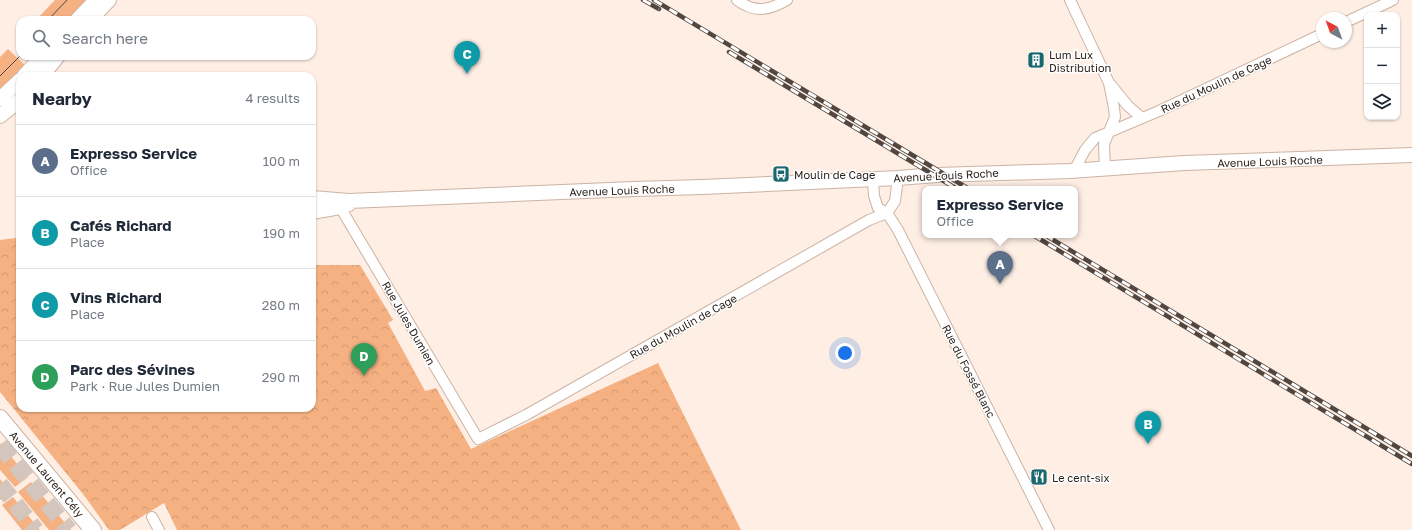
<!DOCTYPE html>
<meta charset="utf-8">
<style>
:root{--surface:#fff;--page:#f6f6f7;--text:#1f2937;--muted:#747a83;--line:#e0e1e3;--accent:#1a676e}
body{margin:0;font-family:"Golos Text",sans-serif;background:var(--page);color:var(--text)}
.controls{position:absolute;right:12px;top:12px;display:grid;overflow:hidden;border-radius:8px;box-shadow:0 1px 3px #0004}
.controls button{width:36px;height:36px;display:grid;place-items:center;padding:0;border:0;border-bottom:1px solid var(--line);background:var(--surface);color:var(--text);font:20px sans-serif}
.compass{position:absolute;left:1316px;top:12px;width:36px;height:36px;border-radius:50%;background:var(--surface);box-shadow:0 1px 3px #0004;rotate:319deg}
.you{position:absolute;left:845px;top:353px;width:14px;height:14px;margin:-10px;border:3px solid #fff;border-radius:50%;background:#1a73e8;box-shadow:0 0 0 6px #1a73e833}
.badge{display:grid;place-items:center;width:26px;height:26px;border-radius:50%;background:var(--accent);color:#fff;font-size:13px;font-weight:700}
.pin{position:absolute;translate:-50% -33px;filter:drop-shadow(0 1px 2px #0008)}
.pin::after{content:'';position:absolute;top:21px;width:14px;height:12px;background:inherit;clip-path:polygon(0 0,100% 0,50% 100%)}
.popup{position:absolute;left:922px;top:186px;width:156px;height:52px;box-sizing:border-box;display:grid;place-content:center;border-radius:8px;background:var(--surface);filter:drop-shadow(0 1px 3px #0005);font-size:13px;white-space:nowrap;color:var(--muted)}
.popup b{font-size:15px;color:var(--text)}
.popup::after{content:'';position:absolute;left:50%;top:100%;margin-left:-8px;border:8px solid transparent;border-top-color:var(--surface)}
.list{margin:0;padding:0;list-style:none}
h2{display:flex;justify-content:space-between;align-items:center;height:52px;margin:0;padding:0 16px;font-size:17px}
h2 small{font-size:13px;font-weight:400;color:var(--muted)}
.list li{display:grid;grid-template-columns:26px 1fr auto;gap:12px;align-items:center;box-sizing:border-box;height:72px;padding:0 16px;border-top:1px solid var(--line)}
.list b{display:block;font-size:15px;white-space:nowrap}
.list p{margin:0;font-size:13px;white-space:nowrap;color:var(--muted)}
.list em{font-size:13px;font-style:normal;color:var(--muted)}
.icon{flex:none;width:22px;height:22px;fill:none;stroke:currentColor;stroke-width:2;stroke-linecap:round;stroke-linejoin:round}
.map{position:relative;flex:none;width:1412px;height:530px;overflow:hidden}
.search{position:absolute;background:var(--surface);box-shadow:0 1px 3px #0004;left:16px;top:16px;width:300px;height:44px;display:flex;align-items:center;gap:10px;box-sizing:border-box;padding:0 14px;border-radius:12px;color:var(--muted);font-size:15px}
.panel{position:absolute;background:var(--surface);box-shadow:0 1px 3px #0004;left:16px;top:72px;width:300px;height:340px;border-radius:12px}
.map>svg:first-child{display:block}
</style>
<div class="map">
<svg width="1412" height="530" viewBox="0 0 1412 530">
<defs>
<pattern id="park-crowns" width="20" height="18" patternUnits="userSpaceOnUse"><rect width="20" height="18" fill="#f6b183"/><path d="M2 6a3 3 0 1 1 6 0M12 15a3 3 0 1 1 6 0" fill="none" stroke="#d39871"/></pattern>
</defs>
<rect width="100%" height="100%" fill="#feeee4"/>
<!-- grass -->
<path fill="#f6b183" d="M55,0H89L70,20H36Z
M8,49L26,66L0,91V57Z
M0,443L28,477L15,487L0,470Z
M0,479L10,492L0,500Z
M31,482L71,530H49L18,492Z
M13,497L40,530H22L2,505Z"/>
<!-- park -->
<path fill="url(#park-crowns)" d="M20,227V408H312V265H360L393,320L388,323L425,391L436,388L471,449L658,363L741,530H177L164,503L120,530H109L83,494L0,392V240L16,238V228Z"/>
<g fill="none" stroke-linecap="round" stroke-linejoin="round">
<!-- trunk-tunnel -->
<path stroke="#d4c6bc" stroke-width="17" stroke-dasharray="17 8" stroke-linecap="butt" d="M0,445L69,530
M0,484L36,530"/>
<!-- minor casing -->
<g stroke="#ccb3a4" stroke-width="12">
<path id="minor" d="M737,0C754,13 768,11 787,0
M1070,0L1109,83L1114,108L1115,117L1104,144L1105,169
M1346,22L1393,0
M1111,85L1128,106L1142,118
M1074,171L1085,150L1095,138L1159,111L1322,34
M873,179L874,196L878,208L887,213L898,230L1049,530
M340,207L478,439L526,415L869,220L887,213
M887,213L895,201L898,178
M152,517L159,530"/>
</g>
<!-- secondary casing -->
<g stroke="#ccb3a4" stroke-width="16">
<path id="secondary" d="M93,17L109,0
M77,20L96,0
M24,76L42,56
M42,76L58,56
M0,99L20,80
M0,116L20,100
M312,198L349,201L634,189L702,187L898,178L937,175L1070,171L1184,163L1412,155
M312,212L340,207L349,204"/>
</g>
<!-- primary casing -->
<g stroke="#ccb3a4" stroke-width="18">
<path id="primary" d="M0,418L93,530"/>
</g>
<!-- minor -->
<use href="#minor" stroke="#fff" stroke-width="10"/>
<!-- secondary -->
<use href="#secondary" stroke="#fff" stroke-width="14"/>
<!-- primary -->
<use href="#primary" stroke="#fff" stroke-width="16"/>
<!-- tram -->
<path stroke="#524740" stroke-width="1" d="M48,20L67,0
M0,76L20,56"/>
<!-- rail casing -->
<g stroke="#524740" stroke-width="4.5">
<path id="rail" d="M643,0L659,9
M654,0L969,189
M729,52L957,189
M1033,235L1412,464
M1045,235L1412,456"/>
</g>
<!-- rail -->
<use href="#rail" stroke="#fff" stroke-width="3" stroke-dasharray="9" stroke-linecap="butt"/>
</g>
<!-- icons -->
<defs>
<g id="building-square" transform="scale(0.9)"><rect x="-9" y="-9" width="18" height="18" rx="4" fill="#1a676e" stroke="#fff"/><path d="M-4-6H4V6H1V3H-1V6H-4ZM-2.5-4.3h1.7v1.8h-1.7ZM.8-4.3h1.7v1.8H.8ZM-2.5-1h1.7V.8h-1.7ZM.8-1h1.7V.8H.8Z" fill="#fff"/></g>
<g id="bus-square" transform="scale(0.9)"><rect x="-9" y="-9" width="18" height="18" rx="4" fill="#1a676e" stroke="#fff"/><path d="M-5-6H5V4H4V6H2V4H-2V6H-4V4H-5ZM-3.5-4V0h7V-4ZM-3.5 1.2v1.5H-2V1.2ZM2 1.2v1.5H3.5V1.2Z" fill="#fff"/></g>
<g id="restaurant-square" transform="scale(0.9)"><rect x="-9" y="-9" width="18" height="18" rx="4" fill="#1a676e" stroke="#fff"/><path d="M-5-6h1v4h1v-4h1v4h1v-4h1v5L-1.5 .5V6h-2V.5L-5-1ZM5-6V6H3V1.5H1.5Q1.5-4 5-6Z" fill="#fff"/></g>
</defs>
<g fill-rule="evenodd">
<use href="#building-square" x="1036" y="60"/>
<use href="#bus-square" x="781" y="174"/>
<use href="#restaurant-square" x="1039" y="477"/>
</g>
<g text-anchor="middle" dominant-baseline="central" stroke-width="3" stroke-linejoin="round" paint-order="stroke">
<!-- poi labels -->
<g font-size="11" fill="#2e241e" stroke="#fff" text-anchor="start">
<text x="1049" y="54">Lum Lux<tspan x="1049" dy="13">Distribution</tspan></text>
<text x="794" y="174">Moulin de Cage</text>
<text x="1052" y="477">Le cent-six</text>
</g>
<!-- street labels -->
<g font-size="11" fill="#2e241e" stroke="#fff">
<text transform="translate(1216 84) rotate(-25)">Rue du Moulin de Cage</text>
<text transform="translate(1270 161) rotate(-2)">Avenue Louis Roche</text>
<text transform="translate(946 175) rotate(-3)">Avenue Louis Roche</text>
<text transform="translate(622 190) rotate(-2)">Avenue Louis Roche</text>
<text transform="translate(409 323) rotate(60)">Rue Jules Dumien</text>
<text transform="translate(683 326) rotate(-29)">Rue du Moulin de Cage</text>
<text transform="translate(969 371) rotate(63)">Rue du Fossé Blanc</text>
<text transform="translate(47 474) rotate(50)">Avenue Laurent Cély</text>
</g>
</g>
</svg>
<div class="controls">
<button>+</button>
<button>−</button>
<button><svg class="icon" aria-label="layers" viewBox="0 0 24 24"><path d="M12 4l9 5-9 5-9-5zM3 14l9 5 9-5"/></svg></button>
</div>
<svg class="compass" viewBox="-18 -18 36 36"><path d="M0-13l5 13h-10z" fill="#e53935"/><path d="M0 13l5-13h-10z" fill="#747a83"/></svg>
<div class="you"></div>
<div class="pin badge" style="left:1000px;top:284px;background:#5c6f8a">A</div>
<div class="popup"><b>Expresso Service</b>Office</div>
<div class="pin badge" style="left:1148px;top:444px;background:#0f9aa8">B</div>
<div class="pin badge" style="left:467px;top:74px;background:#0f9aa8">C</div>
<div class="pin badge" style="left:364px;top:376px;background:#2e9e5b">D</div>
<div class="search"><svg class="icon" aria-label="search" viewBox="0 0 24 24"><circle cx="10" cy="10" r="6"/><path d="M15 15l6 6"/></svg>Search here</div>
<section class="panel">
<h2>Nearby<small>4 results</small></h2>
<ul class="list">
<li><span class="badge" style="background:#5c6f8a">A</span><div><b>Expresso Service</b><p>Office</p></div><em>100 m</em></li>
<li><span class="badge" style="background:#0f9aa8">B</span><div><b>Cafés Richard</b><p>Place</p></div><em>190 m</em></li>
<li><span class="badge" style="background:#0f9aa8">C</span><div><b>Vins Richard</b><p>Place</p></div><em>280 m</em></li>
<li><span class="badge" style="background:#2e9e5b">D</span><div><b>Parc des Sévines</b><p>Park · Rue Jules Dumien</p></div><em>290 m</em></li>
</ul>
</section>
</div>
